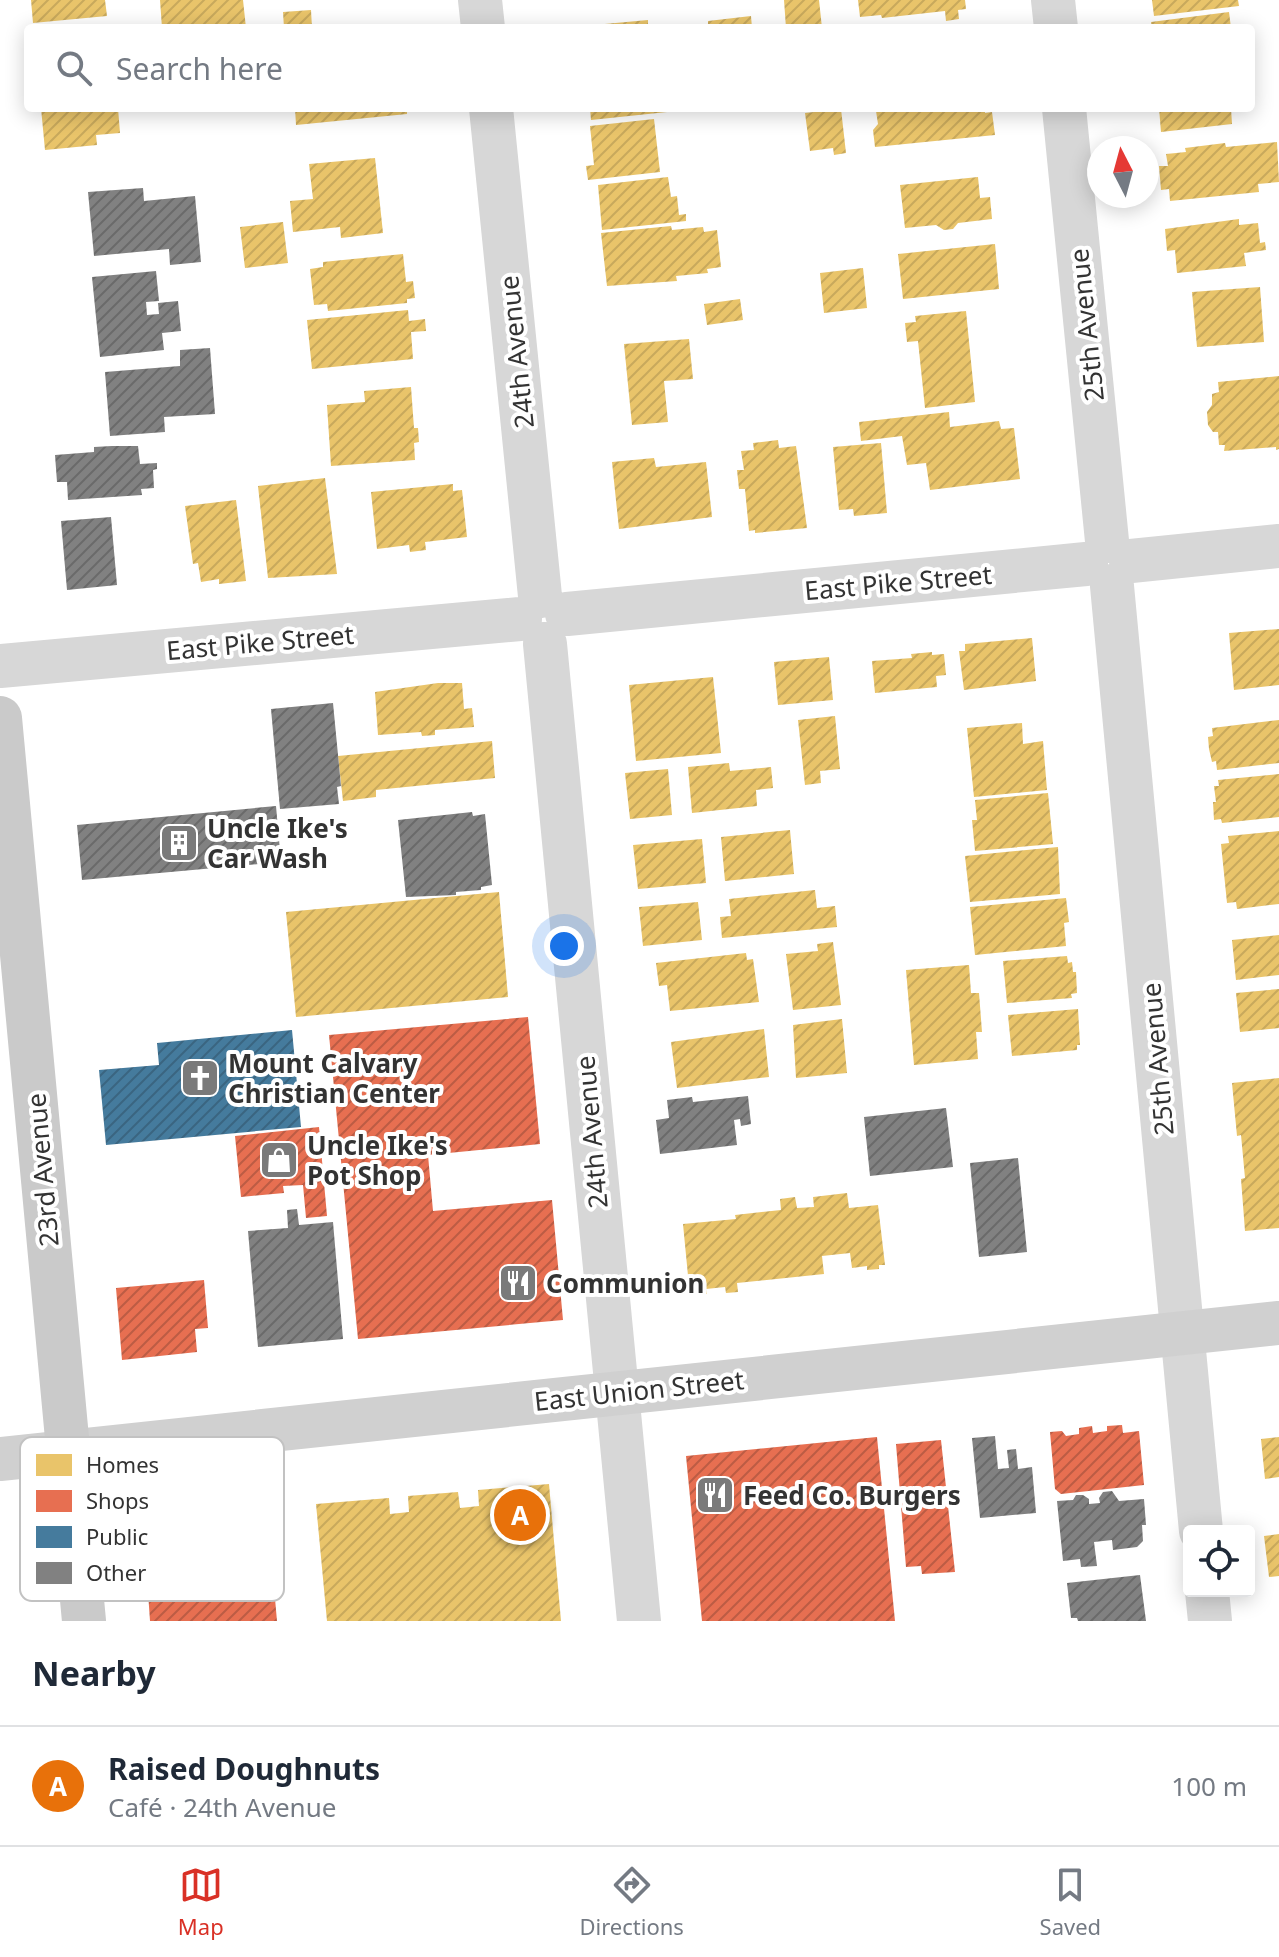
<!DOCTYPE html>
<meta charset="utf-8">
<style>
:root{--surface:#fff;--page:#f2f2f3;--text:#1f2937;--muted:#747a83;--line:#e0e1e3;--accent:#d93025}
body{margin:0;font-family:"Noto Sans",sans-serif;background:var(--page);color:var(--text)}
.controls{position:absolute;right:24px;bottom:24px;display:grid;overflow:hidden;border-radius:8px;box-shadow:0 4px 20px #0003}
.controls button{width:72px;height:72px;display:grid;place-items:center;padding:0;border:0;border-bottom:2px solid var(--line);background:var(--surface);color:var(--text);font:40px sans-serif}
.compass{position:absolute;left:1087px;top:136px;width:72px;height:72px;border-radius:50%;background:var(--surface);box-shadow:0 4px 20px #0003;rotate:354deg}
.you{position:absolute;left:564px;top:946px;width:28px;height:28px;margin:-20px;border:6px solid #fff;border-radius:50%;background:#1a73e8;box-shadow:0 0 0 12px #1a73e833}
.badge{display:grid;place-items:center;width:52px;height:52px;border-radius:50%;background:var(--accent);color:#fff;font-size:26px;font-weight:700}
.pin{position:absolute;translate:-50% -50%;border:4px solid #fff;box-shadow:0 2px 8px #0006}
.list{margin:0;padding:0;list-style:none}
h2{display:flex;justify-content:space-between;align-items:center;height:104px;margin:0;padding:0 32px;font-size:34px}
h2 small{font-size:26px;font-weight:400;color:var(--muted)}
.list li{display:grid;grid-template-columns:52px 1fr auto;gap:24px;align-items:center;box-sizing:border-box;height:120px;padding:0 32px;border-top:2px solid var(--line)}
.list b{display:block;font-size:30px;white-space:nowrap}
.list p{margin:0;font-size:26px;white-space:nowrap;color:var(--muted)}
.list em{font-size:26px;font-style:normal;color:var(--muted)}
.icon{flex:none;width:44px;height:44px;fill:none;stroke:currentColor;stroke-width:2;stroke-linecap:round;stroke-linejoin:round}
.map{position:relative;flex:none;width:1279px;height:1621px;overflow:hidden}
.search{position:absolute;background:var(--surface);box-shadow:0 4px 20px #0003;left:24px;right:24px;top:24px;height:88px;display:flex;align-items:center;gap:20px;box-sizing:border-box;padding:0 28px;border-radius:8px;color:var(--muted);font-size:30px}
.sheet{height:224px;background:var(--surface)}
nav{display:flex;justify-content:space-around;align-items:center;box-sizing:border-box;height:112px;border-top:2px solid var(--line);background:var(--surface);font-size:22px;color:var(--muted)}
nav a{display:grid;justify-items:center;gap:4px}
nav .on{color:var(--accent)}
.map>svg:first-child{display:block}
</style>
<div class="map">
<svg width="1279" height="1621" viewBox="0 0 1279 1621">
<defs>
<pattern id="homes-hatch" width="6" height="6" patternUnits="userSpaceOnUse" patternTransform="scale(2)"><rect width="6" height="6" fill="#e9c46a"/><path d="M-1 1l2-2M0 6l6-6M5 7l2-2" fill="none" stroke="#c8a95c"/></pattern>
<pattern id="shops-hatch" width="6" height="6" patternUnits="userSpaceOnUse" patternTransform="scale(2)"><rect width="6" height="6" fill="#e76f51"/><path d="M-1 1l2-2M0 6l6-6M5 7l2-2" fill="none" stroke="#bc5c44"/></pattern>
<pattern id="public-hatch" width="6" height="6" patternUnits="userSpaceOnUse" patternTransform="scale(2)"><rect width="6" height="6" fill="#457b9d"/><path d="M-1 1l2-2M0 6l6-6M5 7l2-2" fill="none" stroke="#3a6581"/></pattern>
<pattern id="building-hatch" width="6" height="6" patternUnits="userSpaceOnUse" patternTransform="scale(2)"><rect width="6" height="6" fill="#818181"/><path d="M-1 1l2-2M0 6l6-6M5 7l2-2" fill="none" stroke="#6a6a6a"/></pattern>
</defs>
<rect width="100%" height="100%" fill="#fff"/>
<!-- homes -->
<path fill="url(#homes-hatch)" d="M31,0H105L107,16L33,23Z
M160,0H243L246,28H162Z
M784,0H819L822,28H786Z
M858,0H965L966,9L958,10L959,19L946,21L945,11L882,18L881,15L860,17Z
M1152,0H1238L1239,6L1154,16Z
M311,10L312,28H284L283,12Z
M1229,12L1231,28H1152L1151,22Z
M751,16L752,28H708V21Z
M648,20V28H583V26Z
M41,108H118L120,133L96,135L97,145L45,150Z
M295,108H407V114L296,125Z
M590,108H686V110L591,120Z
M890,108H985V113L992,112L995,135L875,147L873,130L878,124L876,111Z
M1159,108H1231L1232,124L1161,132Z
M841,109L846,153L834,155L833,148L810,151L805,113Z
M654,119L660,172L588,180L586,166L594,165L590,126Z
M1277,142L1279,182L1258,184L1259,192L1170,201L1169,189L1161,190L1159,166H1168L1166,154L1186,152L1185,148L1225,143L1226,147Z
M375,158L383,233L341,238L340,227L293,232L290,201L313,199L309,164Z
M668,177L671,197L677,196L679,215L686,214V221L602,230L598,185Z
M978,177L980,198L990,197L992,219L958,223L953,229L944,230L936,225L905,228L900,185Z
M1239,219V225L1258,223L1260,243L1265,242L1266,250L1244,253L1246,266L1177,273L1175,250L1167,251L1165,229Z
M283,222L288,263L245,268L240,227Z
M671,226L672,230L703,227L704,232L717,230L721,267L707,269L708,273L676,276L677,281L607,286L601,233Z
M995,244L999,289L903,299L898,254Z
M403,254L406,282L413,281L415,298L407,299V303L328,311L327,304L314,305L310,269L323,267V262Z
M863,268L867,308L824,313L820,273Z
M1260,287L1264,342L1197,347L1192,292Z
M740,299L743,320L707,325L704,304Z
M408,310L409,321L425,319L426,331L411,332L413,359L312,369L307,320Z
M966,311L975,402L925,408L918,341L907,342L905,323L916,322L915,316Z
M689,339L693,379L664,381L668,422L632,425L624,344Z
M1279,376V449L1276,450V447L1224,451L1225,445H1219L1218,432H1213L1208,425L1207,412L1212,405V394L1219,392L1218,382Z
M411,387L414,428H418L419,442L414,443L415,460L331,466L327,405L365,402L364,391Z
M949,412L950,427L999,421L1001,429L1014,428L1020,479L930,490L926,463L907,465L902,436L861,441L859,422Z
M778,440L779,448L796,446L807,528L755,533V530L749,531L745,489H739L737,470H744L741,451L754,450L753,443Z
M881,443L887,513L854,516L853,509L839,510L833,447Z
M654,458L656,467L706,462L712,517L619,529L612,462Z
M325,478L337,574L268,578L258,486Z
M453,484V491L462,490L467,537L425,542L426,550L410,552L409,545L377,549L371,492Z
M236,500L246,581L219,584V579L201,582L198,563L193,564L185,506Z
M1279,629V685L1234,690L1229,633Z
M1032,638L1036,681L964,690L959,651H965V644Z
M932,652V655L944,654L946,675L936,676L937,687L875,693L872,661L912,658L911,654Z
M829,657L833,700L778,705L774,662Z
M713,677L721,753L636,761L629,685Z
M438,683H462L464,709L472,708L474,727L435,730V735L422,736L421,732L378,735L375,692Z
M835,716L840,769L820,771L821,783L805,785L798,720Z
M1279,720V763L1217,770L1216,761L1212,762L1209,749L1208,737L1213,736L1212,728Z
M1022,723L1023,744L1043,741L1047,790L974,797L967,728Z
M492,741L495,778L376,790V797L343,801L338,756Z
M729,763L730,771L771,767L773,788L756,790L757,806L692,813L688,767Z
M668,769L672,815L630,819L625,773Z
M1279,774V817L1222,823L1221,819L1214,820L1213,802H1216L1214,786H1219L1218,780Z
M1048,793L1053,844L975,851L972,820H977L975,800Z
M790,830L794,874L725,881L721,837Z
M1279,831V904L1237,909L1236,902L1227,903L1221,844L1229,843L1228,836Z
M702,839L706,883L638,889L633,845Z
M1058,847L1060,894L970,902L965,856Z
M815,890L817,908L835,906L837,927L722,938L720,917L731,916L729,899Z
M499,892L508,997L296,1017L286,912Z
M1066,898L1069,922L1064,923L1066,946L975,955L970,907Z
M698,902L702,940L643,946L639,907Z
M1279,935V975L1236,980L1232,940Z
M833,942L841,1005L793,1010L786,954L818,951L817,944Z
M746,953L747,960L753,959L759,1002L670,1011L667,985L659,986L656,963Z
M1067,956L1068,963L1072,962L1073,972H1076L1077,993L1071,994L1072,998L1007,1003L1003,961Z
M969,965L971,993H979L982,1032H976L978,1059L914,1065L906,970Z
M1279,989V1028L1240,1032L1236,993Z
M1078,1009L1080,1045H1077V1050L1012,1056L1008,1015Z
M842,1019L847,1073L796,1078L793,1025Z
M764,1029L769,1077L677,1088L671,1042Z
M1279,1078V1228L1245,1231L1241,1179L1245,1178L1241,1135L1237,1136L1232,1083Z
M847,1193L849,1208L878,1205L885,1265H879V1269L867,1270V1266L852,1268L850,1253L822,1256L824,1274L737,1283L738,1292L726,1293L725,1287L706,1289L707,1294L695,1295L694,1286H689L683,1224L736,1219L735,1215L781,1210L780,1199L795,1197L797,1208L814,1207L813,1197Z
M1279,1437V1477L1265,1479L1261,1439Z
M549,1484L561,1621H327L316,1504L389,1498L390,1514L409,1512L408,1496L458,1492L460,1508L479,1506L478,1490Z
M1279,1534V1576L1269,1577L1264,1536Z"/>
<!-- shops -->
<path fill="url(#shops-hatch)" d="M528,1017L540,1144L428,1155L433,1211L552,1200L563,1320L358,1339L329,1035Z
M319,1127L327,1216L306,1218L303,1185L283,1186L284,1193L241,1197L235,1136Z
M204,1280L208,1328L195,1329L197,1352L122,1360L116,1288Z
M1122,1425L1123,1433L1139,1431L1144,1485L1061,1494L1055,1489L1050,1432L1062,1431L1066,1436L1079,1434V1428L1092,1426L1093,1433L1107,1431V1426Z
M877,1437L895,1621H702L686,1456Z
M941,1440L955,1572L922,1574L921,1566L906,1567L896,1444Z
M267,1509L277,1621H150L148,1592L131,1593L125,1522Z"/>
<!-- public -->
<path fill="url(#public-hatch)" d="M292,1030L301,1127L106,1145L99,1070L159,1065L157,1043Z"/>
<!-- building -->
<path fill="url(#building-hatch)" d="M143,188L144,201L195,196L201,262L170,265L169,249L94,256L88,192Z
M156,271L159,301L146,302L147,315L159,314L158,303L178,301L181,331L162,333L164,350L100,357L92,277Z
M210,348L215,414L164,417L165,432L110,436L105,372L180,366V350Z
M112,446H138L140,464L157,463V469L153,470L154,488L141,489L142,495L68,500L67,482H57L55,455L94,452V447Z
M111,517L117,585L67,590L61,521Z
M333,703L341,786L337,787L339,804L280,809L271,709Z
M276,806L281,862L82,880L77,825Z
M472,812L473,816L485,814L492,885L481,887V890L456,892V895L406,897L398,820Z
M748,1096L751,1124L741,1126L740,1119L734,1120L737,1145L660,1154L656,1120L669,1118L667,1100L692,1097L693,1102Z
M946,1108L953,1167L870,1176L864,1117Z
M1018,1158L1027,1252L979,1257L970,1163Z
M297,1209L299,1225L333,1222L343,1339L258,1347L248,1231L288,1228L287,1210Z
M995,1436L998,1469L1009,1468L1007,1450L1016,1449L1018,1469L1032,1467L1036,1513L980,1518L972,1438Z
M1112,1491L1119,1501L1144,1499L1146,1525H1142L1143,1541L1137,1547L1113,1550L1112,1540L1094,1542L1097,1566L1081,1567L1080,1559L1063,1561L1057,1501L1073,1500L1076,1495H1083L1089,1499V1504L1100,1503L1099,1498L1103,1492Z
M1140,1575L1146,1621H1078L1077,1618H1071L1067,1583Z"/>
<g fill="none" stroke-linecap="round" stroke-linejoin="round">
<!-- minor -->
<path stroke="#d7d7d7" stroke-width="44" d="M480,0L483,28
M1053,0L1056,28
M491,108L540,596
M1064,108L1107,541
M1131,561L1279,546
M1112,586L1201,1531
M567,614L1086,564
M545,644L639,1621
M0,666L520,619
M1207,1591L1210,1621"/>
<!-- secondary -->
<path stroke="#d0d0d0" stroke-width="44" d="M0,1459L1279,1323"/>
<!-- primary -->
<path stroke="#cacaca" stroke-width="44" d="M0,718L84,1621"/>
</g>
<!-- icons -->
<defs>
<g id="building-square" transform="scale(2)"><rect x="-9" y="-9" width="18" height="18" rx="4" fill="#7a7a7a" stroke="#fff"/><path d="M-4-6H4V6H1V3H-1V6H-4ZM-2.5-4.3h1.7v1.8h-1.7ZM.8-4.3h1.7v1.8H.8ZM-2.5-1h1.7V.8h-1.7ZM.8-1h1.7V.8H.8Z" fill="#fff"/></g>
<g id="church-square" transform="scale(2)"><rect x="-9" y="-9" width="18" height="18" rx="4" fill="#7a7a7a" stroke="#fff"/><path d="M-1.2-6h2.4v3.5h3.3v2.4h-3.3V6h-2.4V-.1h-3.3v-2.4h3.3Z" fill="#fff"/></g>
<g id="shop-square" transform="scale(2)"><rect x="-9" y="-9" width="18" height="18" rx="4" fill="#7a7a7a" stroke="#fff"/><path d="M-5-2.5h2.3a2.7 3.5 0 0 1 5.4 0H5L5.5 6h-11ZM-1.5-2.5h3a1.5 2.3 0 0 0-3 0Z" fill="#fff"/></g>
<g id="restaurant-square" transform="scale(2)"><rect x="-9" y="-9" width="18" height="18" rx="4" fill="#7a7a7a" stroke="#fff"/><path d="M-5-6h1v4h1v-4h1v4h1v-4h1v5L-1.5 .5V6h-2V.5L-5-1ZM5-6V6H3V1.5H1.5Q1.5-4 5-6Z" fill="#fff"/></g>
</defs>
<g fill-rule="evenodd">
<use href="#building-square" x="179" y="843"/>
<use href="#church-square" x="200" y="1078"/>
<use href="#shop-square" x="279" y="1160"/>
<use href="#restaurant-square" x="518" y="1283"/>
<use href="#restaurant-square" x="715" y="1495"/>
</g>
<g text-anchor="middle" dominant-baseline="central" stroke-width="8" stroke-linejoin="round" paint-order="stroke">
<!-- street labels -->
<g font-size="26" fill="#333" stroke="#fff">
<text transform="translate(1086 325) rotate(-96)">25th Avenue</text>
<text transform="translate(516 352) rotate(-96)">24th Avenue</text>
<text transform="translate(898 582) rotate(-5)">East Pike Street</text>
<text transform="translate(260 642) rotate(-5)">East Pike Street</text>
<text transform="translate(1157 1059) rotate(-95)">25th Avenue</text>
<text transform="translate(591 1132) rotate(-95)">24th Avenue</text>
<text transform="translate(42 1170) rotate(-95)">23rd Avenue</text>
<text transform="translate(639 1390) rotate(-6)">East Union Street</text>
</g>
<!-- poi labels -->
<g font-size="26" font-weight="bold" fill="#333" stroke="#fff" text-anchor="start">
<text x="207" y="828">Uncle Ike's<tspan x="207" dy="30">Car Wash</tspan></text>
<text x="228" y="1063">Mount Calvary<tspan x="228" dy="30">Christian Center</tspan></text>
<text x="307" y="1145">Uncle Ike's<tspan x="307" dy="30">Pot Shop</tspan></text>
<text x="546" y="1283">Communion</text>
<text x="743" y="1495">Feed Co. Burgers</text>
</g>
</g>
<!-- legend -->
<rect x="20" y="1437" width="264" height="164" rx="12" fill="#fff" stroke="#c2c2c2" stroke-width="2"/>
<rect x="36" y="1454" width="36" height="22" fill="#e9c46a"/>
<rect x="36" y="1490" width="36" height="22" fill="#e76f51"/>
<rect x="36" y="1526" width="36" height="22" fill="#457b9d"/>
<rect x="36" y="1562" width="36" height="22" fill="#818181"/>
<g font-size="22" fill="#333">
<text x="86" y="1473">Homes</text>
<text x="86" y="1509">Shops</text>
<text x="86" y="1545">Public</text>
<text x="86" y="1581">Other</text>
</g>
</svg>
<div class="controls">
<button><svg class="icon" aria-label="locate" viewBox="0 0 24 24"><circle cx="12" cy="12" r="6"/><path d="M12 2v4M12 18v4M2 12h4M18 12h4"/></svg></button>
</div>
<svg class="compass" viewBox="-18 -18 36 36"><path d="M0-13l5 13h-10z" fill="#e53935"/><path d="M0 13l5-13h-10z" fill="#747a83"/></svg>
<div class="you"></div>
<div class="pin badge" style="left:520px;top:1515px;background:#e8710a">A</div>
<div class="search"><svg class="icon" aria-label="search" viewBox="0 0 24 24"><circle cx="10" cy="10" r="6"/><path d="M15 15l6 6"/></svg>Search here</div>
</div>
<section class="sheet">
<h2>Nearby<small></small></h2>
<ul class="list">
<li><span class="badge" style="background:#e8710a">A</span><div><b>Raised Doughnuts</b><p>Café · 24th Avenue</p></div><em>100 m</em></li>
</ul>
</section>
<nav>
<a class="on"><svg class="icon" aria-label="map" viewBox="0 0 24 24"><path d="M3 6l6-2 6 2 6-2v14l-6 2-6-2-6 2zM9 4v14M15 6v14"/></svg>Map</a>
<a><svg class="icon" aria-label="directions" viewBox="0 0 24 24"><path d="M12 3l9 9-9 9-9-9zM9 14v-3h6M13 9l2 2-2 2"/></svg>Directions</a>
<a><svg class="icon" aria-label="saved" viewBox="0 0 24 24"><path d="M7 4h10v16l-5-4-5 4z"/></svg>Saved</a>
</nav>
